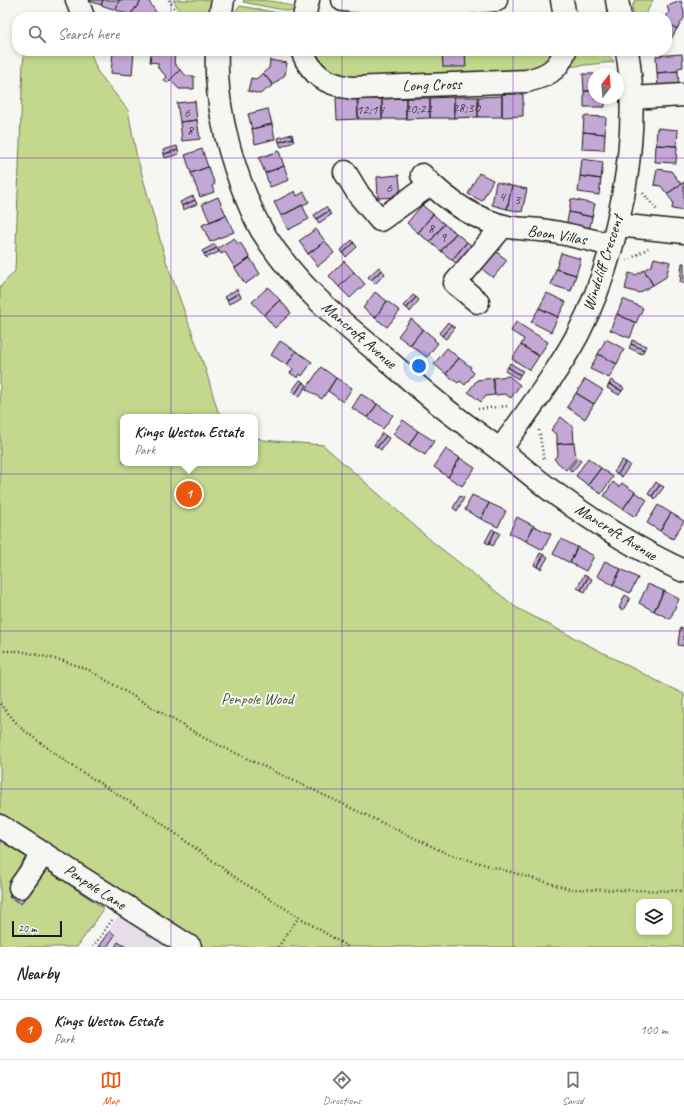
<!DOCTYPE html>
<style>
:root{--surface:#fff;--page:#f2f2f2;--text:#222;--muted:#767676;--line:#e0e0e0;--accent:#ea580c}
body{margin:0;font-family:Caveat,sans-serif;background:var(--page);color:var(--text)}
.controls{position:absolute;right:12px;bottom:12px;display:grid;overflow:hidden;border-radius:8px;box-shadow:0 2px 6px #0003}
.controls button{width:36px;height:36px;display:grid;place-items:center;padding:0;border:0;border-bottom:1px solid var(--line);background:var(--surface);color:var(--text);font:20px sans-serif}
.compass{position:absolute;left:588px;top:68px;width:36px;height:36px;border-radius:50%;background:var(--surface);box-shadow:0 2px 6px #0003;rotate:16deg}
.scale{position:absolute;left:12px;bottom:10px;width:50px;box-sizing:border-box;padding-left:4px;border:2px solid #1c1c1c;border-top:0;font-size:11px;line-height:14px;white-space:nowrap;color:#1c1c1c;-webkit-text-stroke:3px #f6f6f2;paint-order:stroke}
.you{position:absolute;left:419px;top:366px;width:14px;height:14px;margin:-10px;border:3px solid #fff;border-radius:50%;background:#1a73e8;box-shadow:0 0 0 6px #1a73e833}
.badge{display:grid;place-items:center;width:26px;height:26px;border-radius:50%;background:var(--accent);color:#fff;font-size:13px;font-weight:700}
.pin{position:absolute;translate:-50% -50%;border:2px solid #fff;box-shadow:0 1px 4px #0006}
.popup{position:absolute;left:120px;top:414px;width:138px;height:52px;box-sizing:border-box;display:grid;place-content:center;border-radius:8px;background:var(--surface);filter:drop-shadow(0 1px 3px #0005);font-size:13px;white-space:nowrap;color:var(--muted)}
.popup b{font-size:15px;color:var(--text)}
.popup::after{content:'';position:absolute;left:50%;top:100%;margin-left:-8px;border:8px solid transparent;border-top-color:var(--surface)}
.list{margin:0;padding:0;list-style:none}
h2{display:flex;justify-content:space-between;align-items:center;height:52px;margin:0;padding:0 16px;font-size:17px}
h2 small{font-size:13px;font-weight:400;color:var(--muted)}
.list li{display:grid;grid-template-columns:26px 1fr auto;gap:12px;align-items:center;box-sizing:border-box;height:60px;padding:0 16px;border-top:1px solid var(--line)}
.list b{display:block;font-size:15px;white-space:nowrap}
.list p{margin:0;font-size:13px;white-space:nowrap;color:var(--muted)}
.list em{font-size:13px;font-style:normal;color:var(--muted)}
.icon{flex:none;width:22px;height:22px;fill:none;stroke:currentColor;stroke-width:2;stroke-linecap:round;stroke-linejoin:round}
.map{position:relative;flex:none;width:684px;height:947px;overflow:hidden}
.search{position:absolute;background:var(--surface);box-shadow:0 2px 6px #0003;left:12px;right:12px;top:12px;height:44px;display:flex;align-items:center;gap:10px;box-sizing:border-box;padding:0 14px;border-radius:16px;color:var(--muted);font-size:15px}
.sheet{height:112px;background:var(--surface)}
nav{display:flex;justify-content:space-around;align-items:center;box-sizing:border-box;height:56px;border-top:1px solid var(--line);background:var(--surface);font-size:11px;color:var(--muted)}
nav a{display:grid;justify-items:center;gap:2px}
nav .on{color:var(--accent)}
.map>svg:first-child{display:block}
</style>
<div class="map">
<svg width="684" height="947" viewBox="0 0 684 947">
<rect width="100%" height="100%" fill="#f6f6f2"/>
<filter id="ink" filterUnits="userSpaceOnUse"><feTurbulence type="fractalNoise" baseFrequency=".025" numOctaves="2"/><feDisplacementMap in="SourceGraphic" scale="8" xChannelSelector="R" yChannelSelector="G"/><feConvolveMatrix kernelMatrix="1 2 1 2 8 2 1 2 1" color-interpolation-filters="sRGB"/></filter>
<g filter="url(#ink)">
<!-- built -->
<path fill="#e7dee9" d="M119,915L166,947H97Z"/>
<!-- green -->
<path fill="#c3d88d" stroke="#707a54" fill-rule="evenodd" d="M173,0H210L211,3L209,17H184Z
M244,0C257,0 290,0 297,11H289L243,2Z
M635,0H653L644,17H635L632,7Z
M240,6L289,15L292,17H234L236,10Z
M25,51H90L97,71L128,110L136,153L166,261L206,371L218,412L225,417H123V463H255V436L262,440L323,445L434,543L517,608L669,687L684,694V947H204L128,895L0,813V287L15,271L23,64ZM639,902H669V932H639Z
M307,51H560L544,71L334,79Z
M573,51H606L614,62L566,67Z
M0,835L104,909L77,947H0Z"/>
<!-- building -->
<path fill="#c3a7d4" stroke="#1c1c1c" d="M87,0H103L101,5Z
M103,0H119L116,10L101,5Z
M119,0H142L130,15L116,10Z
M142,0H148L158,15L155,17H132L130,15Z
M681,1L684,12V18L677,29L667,22L666,17L669,12L667,6Z
M667,22L677,29L669,42H667Z
M113,51H134L132,75L111,73Z
M431,51H465L466,67H443L442,51Z
M151,53L175,55L174,63L180,70L167,83L164,80L167,77L158,68V63L150,62Z
M682,54L683,67L678,68V71L657,73L656,56Z
M270,60L287,63L285,75L273,85L263,73L269,68Z
M180,70L187,76H194V89H179L170,80Z
M678,71L679,88L658,89L657,73Z
M263,73L273,85L260,94L248,91L251,78L256,79Z
M583,74H594V91H584Z
M584,91H594V98H605V107H584Z
M502,94H523V116L502,117Z
M502,96V117H478V97Z
M358,97V119L337,120L336,98Z
M454,97V118H430V98Z
M454,97H478V117L454,118Z
M406,98V119H382V99Z
M406,98H430V118L406,119Z
M357,99H382V119H358Z
M195,101L197,120L180,122L177,103Z
M268,109L272,124L252,129L248,114Z
M584,116L606,117L605,134L583,132Z
M197,120L200,139L182,141L180,122Z
M272,124L275,139L255,144L252,129Z
M657,128L678,130L677,146L656,145Z
M583,132L605,134L604,150L582,149Z
M292,134L293,138L279,142L278,138Z
M293,138L294,142L281,147L279,142Z
M656,145L677,146L676,163L655,162Z
M177,146L178,150L164,154L163,150Z
M202,149L208,167L191,173L185,155Z
M178,150L179,154L165,158L164,154Z
M279,151L284,166L265,173L259,158Z
M582,159L603,162L601,179L580,176Z
M284,166L289,180L270,187L265,173Z
M208,167L215,184L212,186L214,192L200,197L191,173Z
M657,169L671,171L681,184L667,194L661,186L654,185Z
M479,173L493,180L482,201L468,194Z
M399,175L401,197L378,198L377,177Z
M580,176L601,179L599,195L578,192Z
M496,182L512,186L507,209L492,205Z
M684,182V211L672,209L673,202L667,194Z
M512,186L527,189L522,212L507,209Z
M295,191L297,196L304,192L309,202L281,216L274,202Z
M193,196L195,200L182,206L180,202Z
M218,197L226,215L210,222L202,204Z
M571,199L595,204L592,217L569,212Z
M195,200L197,204L183,210L182,206Z
M302,205L309,219L288,230L281,216Z
M422,205L433,214L418,233L407,223Z
M326,207L329,211L316,219L314,215Z
M329,211L331,215L319,223L316,219Z
M569,212L592,217L589,231L566,226Z
M433,214L444,224L430,242L418,233Z
M226,215L234,232L210,242L202,225Z
M444,224L456,233L441,251L430,242Z
M316,229L325,241L308,254L299,241Z
M456,233L467,242L452,260L441,251Z
M234,238L238,244L240,242L250,258L235,268L225,252L221,254L218,248Z
M352,240L354,243L343,253L341,250Z
M325,241L334,253L318,266L308,254Z
M467,242L478,251L463,269L452,260Z
M354,243L357,247L346,257L343,253Z
M215,244L217,248L204,254L202,251Z
M490,247L507,260L493,278L476,264Z
M217,248L219,252L206,258L204,254Z
M561,253L581,259L576,275L556,269Z
M250,258L260,274L245,284L235,268Z
M654,258L670,262L666,277L653,285L644,270L652,265Z
M344,261L354,272L339,287L329,276Z
M682,263H684V283H680Z
M379,267L382,270L371,280L368,277Z
M556,269L576,275L571,291L551,285Z
M382,270L385,274L375,284L371,280Z
M644,270L653,285L639,293L625,289L629,273L636,275Z
M354,272L365,284L350,298L339,287Z
M268,287L280,300L264,315L252,302Z
M237,289L239,293L227,300L224,297Z
M375,292L387,301L375,318L363,308Z
M239,293L241,297L229,304L227,300Z
M547,293L566,302L558,317L539,308Z
M413,295L416,297L407,308L403,306Z
M416,297L419,300L410,312L407,308Z
M623,299L643,308L636,323L617,314Z
M280,300L291,313L275,328L264,315Z
M387,301L400,311L387,327L375,318Z
M539,308L558,317L551,332L531,322Z
M617,314L636,323L630,338L610,330Z
M411,319L423,329L410,345L398,336Z
M448,322L451,325L442,336L439,333Z
M516,322L548,342L539,356L521,345L524,339L511,331Z
M451,325L455,328L446,339L442,336Z
M423,329L435,339L434,340L438,343L427,357L410,345Z
M606,339L624,349L617,364L598,354Z
M632,340L646,346L644,350L631,344Z
M280,341L296,351L287,365L271,355Z
M631,344L644,350L642,354L629,348Z
M521,345L539,356L530,370L512,359Z
M447,348L459,358L446,374L434,364Z
M296,351L312,362L302,376L300,374L298,378L290,373L293,369L287,365Z
M598,354L617,364L609,378L590,369Z
M459,358L471,367L470,369L474,373L465,385L460,381L458,383L446,374Z
M510,363L523,371L520,375L508,367Z
M321,367L336,378L322,399L306,389Z
M508,367L520,375L518,379L505,371Z
M509,376L520,385L511,398L505,394L495,395L493,378Z
M336,378L352,388L343,402L328,391Z
M493,378L495,395L486,396L481,402L468,392L477,380Z
M585,379L603,390L594,404L576,393Z
M300,380L303,382L295,394L292,391Z
M611,380L624,388L622,391L609,384Z
M303,382L307,385L299,397L295,394Z
M609,384L622,391L619,395L607,388Z
M576,393L594,404L585,419L567,407Z
M361,394L377,404L368,418L352,408Z
M377,404L393,415L383,429L368,418Z
M561,417L573,427L574,443L557,444V435L551,430Z
M403,420L418,431L409,445L393,434Z
M418,431L434,441L425,455L409,445Z
M382,433L386,436L377,447L374,445Z
M386,436L389,438L381,450L377,447Z
M574,443L576,458L566,470L554,459L558,454L557,444Z
M446,449L460,458L448,477L434,467Z
M460,458L475,468L462,486L448,477Z
M578,458L581,461L572,472L569,469Z
M588,458L601,468L588,485L576,476Z
M622,460L626,462L618,474L614,472Z
M626,462L630,465L622,477L618,474Z
M601,468L613,477L601,494L588,485Z
M613,482L619,487L622,483L635,492L623,509L604,496Z
M656,482L660,485L652,496L648,494Z
M660,485L664,487L655,499L652,496Z
M635,492L647,500L635,517L623,509Z
M472,495L489,503L481,519L465,510Z
M460,496L464,498L457,511L453,508Z
M489,503L506,511L498,527L481,519Z
M658,505L671,513L660,531L647,523Z
M671,513L684,521L673,539L660,531Z
M517,517L534,526L526,541L509,533Z
M534,526L551,534L543,550L526,541Z
M492,529L495,531L489,544L485,542Z
M495,531L500,533L493,546L489,544Z
M561,539L577,547L570,563L553,554Z
M577,547L594,556L586,571L570,563Z
M540,553L544,555L537,567L534,565Z
M544,555L548,557L541,569L537,567Z
M605,561L621,569L613,585L597,576Z
M621,569L638,578L630,593L613,585Z
M584,575L588,577L581,590L577,588Z
M588,577L592,579L585,592L581,590Z
M648,584L664,591L654,611L639,603Z
M664,591L679,599L670,619L654,611Z
M625,595L630,598L623,610L619,608Z
M680,628L684,629V646L678,645Z
M16,886L28,893L21,904L9,897Z
M110,931L115,935L107,947H99Z
M118,942L126,947H115Z"/>
<g fill="none" stroke-linecap="round" stroke-linejoin="round">
<!-- minor casing -->
<g stroke="#1c1c1c" stroke-width="25">
<path id="minor" d="M77,0L83,17
M343,0L394,5H446L496,0
M562,0L565,17
M617,0L620,17
M220,17L223,0
M304,17L308,0
M217,51C215,97 225,141 241,184C248,201 254,219 264,234C294,282 336,318 379,353C402,373 425,393 449,412C466,425 483,437 500,450C516,462 532,476 549,489C591,520 636,549 684,571
M302,51C312,76 326,84 352,88L527,81C546,76 558,71 565,51
M631,98L684,95
M345,172L359,195L380,220L431,184
M422,175C445,199 475,220 508,227C521,229 535,229 548,231C569,234 590,240 611,245
M617,225L684,232
M478,302L455,283L503,226
M500,450C527,412 556,375 578,334C618,256 642,138 627,51
M0,826L190,947
M20,887L43,854"/>
</g>
<!-- path -->
<path stroke="#1c1c1c" stroke-width="2.5" stroke-dasharray="1 3" stroke-linecap="butt" d="M169,0L180,17
M643,193L657,210
M627,261L648,248
M478,409L509,406
M539,430L544,460
M0,651H20L64,661L89,670L206,739L448,854L570,889L684,891
M0,704L21,728L66,762L146,812L239,880L348,947
M93,947L112,920
M278,947L299,917"/>
<!-- minor -->
<use href="#minor" stroke="#f6f6f2" stroke-width="22"/>
</g>
</g>
<!-- grid -->
<path fill="none" stroke="#7b2cbf" stroke-width="1" stroke-opacity="0.55" d="M171,0V17M342,0V17M513,0V17M171,51V947M342,51V947M513,51V947M0,158H684M0,316H684M0,474H684M0,631H684M0,789H684"/>
<g text-anchor="middle" dominant-baseline="central" stroke-width="4" stroke-linejoin="round" paint-order="stroke">
<!-- number labels -->
<g font-size="14" fill="#463f4a">
<text x="466" y="107">28;30</text>
<text x="418" y="108">20;22</text>
<text x="370" y="109">12;14</text>
<text x="187" y="112">6</text>
<text x="190" y="130">8</text>
<text x="389" y="187">6</text>
<text x="502" y="196">4</text>
<text x="517" y="199">3</text>
<text x="431" y="228">8</text>
<text x="443" y="237">9</text>
</g>
<!-- street labels -->
<g font-size="16" fill="#1c1c1c" stroke="#f6f6f2">
<text transform="translate(432 85) rotate(-2)">Long Cross</text>
<text transform="translate(557 235) rotate(9)">Boon Villas</text>
<text transform="translate(603 263) rotate(-72)">Windcliff Crescent</text>
<text transform="translate(359 335) rotate(41)">Mancroft Avenue</text>
<text transform="translate(616 532) rotate(32)">Mancroft Avenue</text>
<text transform="translate(95 887) rotate(33)">Penpole Lane</text>
</g>
<!-- park labels -->
<g font-size="16" fill="#4e543e" stroke="#f6f6f2">
<text x="257" y="699">Penpole Wood</text>
</g>
</g>
</svg>
<div class="controls">
<button><svg class="icon" aria-label="layers" viewBox="0 0 24 24"><path d="M12 4l9 5-9 5-9-5zM3 14l9 5 9-5"/></svg></button>
</div>
<svg class="compass" viewBox="-18 -18 36 36"><path d="M0-13l5 13h-10z" fill="#e53935"/><path d="M0 13l5-13h-10z" fill="#767676"/></svg>
<div class="scale">20 m</div>
<div class="you"></div>
<div class="pin badge" style="left:189px;top:494px">1</div>
<div class="popup"><b>Kings Weston Estate</b>Park</div>
<div class="search"><svg class="icon" aria-label="search" viewBox="0 0 24 24"><circle cx="10" cy="10" r="6"/><path d="M15 15l6 6"/></svg>Search here</div>
</div>
<section class="sheet">
<h2>Nearby<small></small></h2>
<ul class="list">
<li><span class="badge">1</span><div><b>Kings Weston Estate</b><p>Park</p></div><em>100 m</em></li>
</ul>
</section>
<nav>
<a class="on"><svg class="icon" aria-label="map" viewBox="0 0 24 24"><path d="M3 6l6-2 6 2 6-2v14l-6 2-6-2-6 2zM9 4v14M15 6v14"/></svg>Map</a>
<a><svg class="icon" aria-label="directions" viewBox="0 0 24 24"><path d="M12 3l9 9-9 9-9-9zM9 14v-3h6M13 9l2 2-2 2"/></svg>Directions</a>
<a><svg class="icon" aria-label="saved" viewBox="0 0 24 24"><path d="M7 4h10v16l-5-4-5 4z"/></svg>Saved</a>
</nav>
